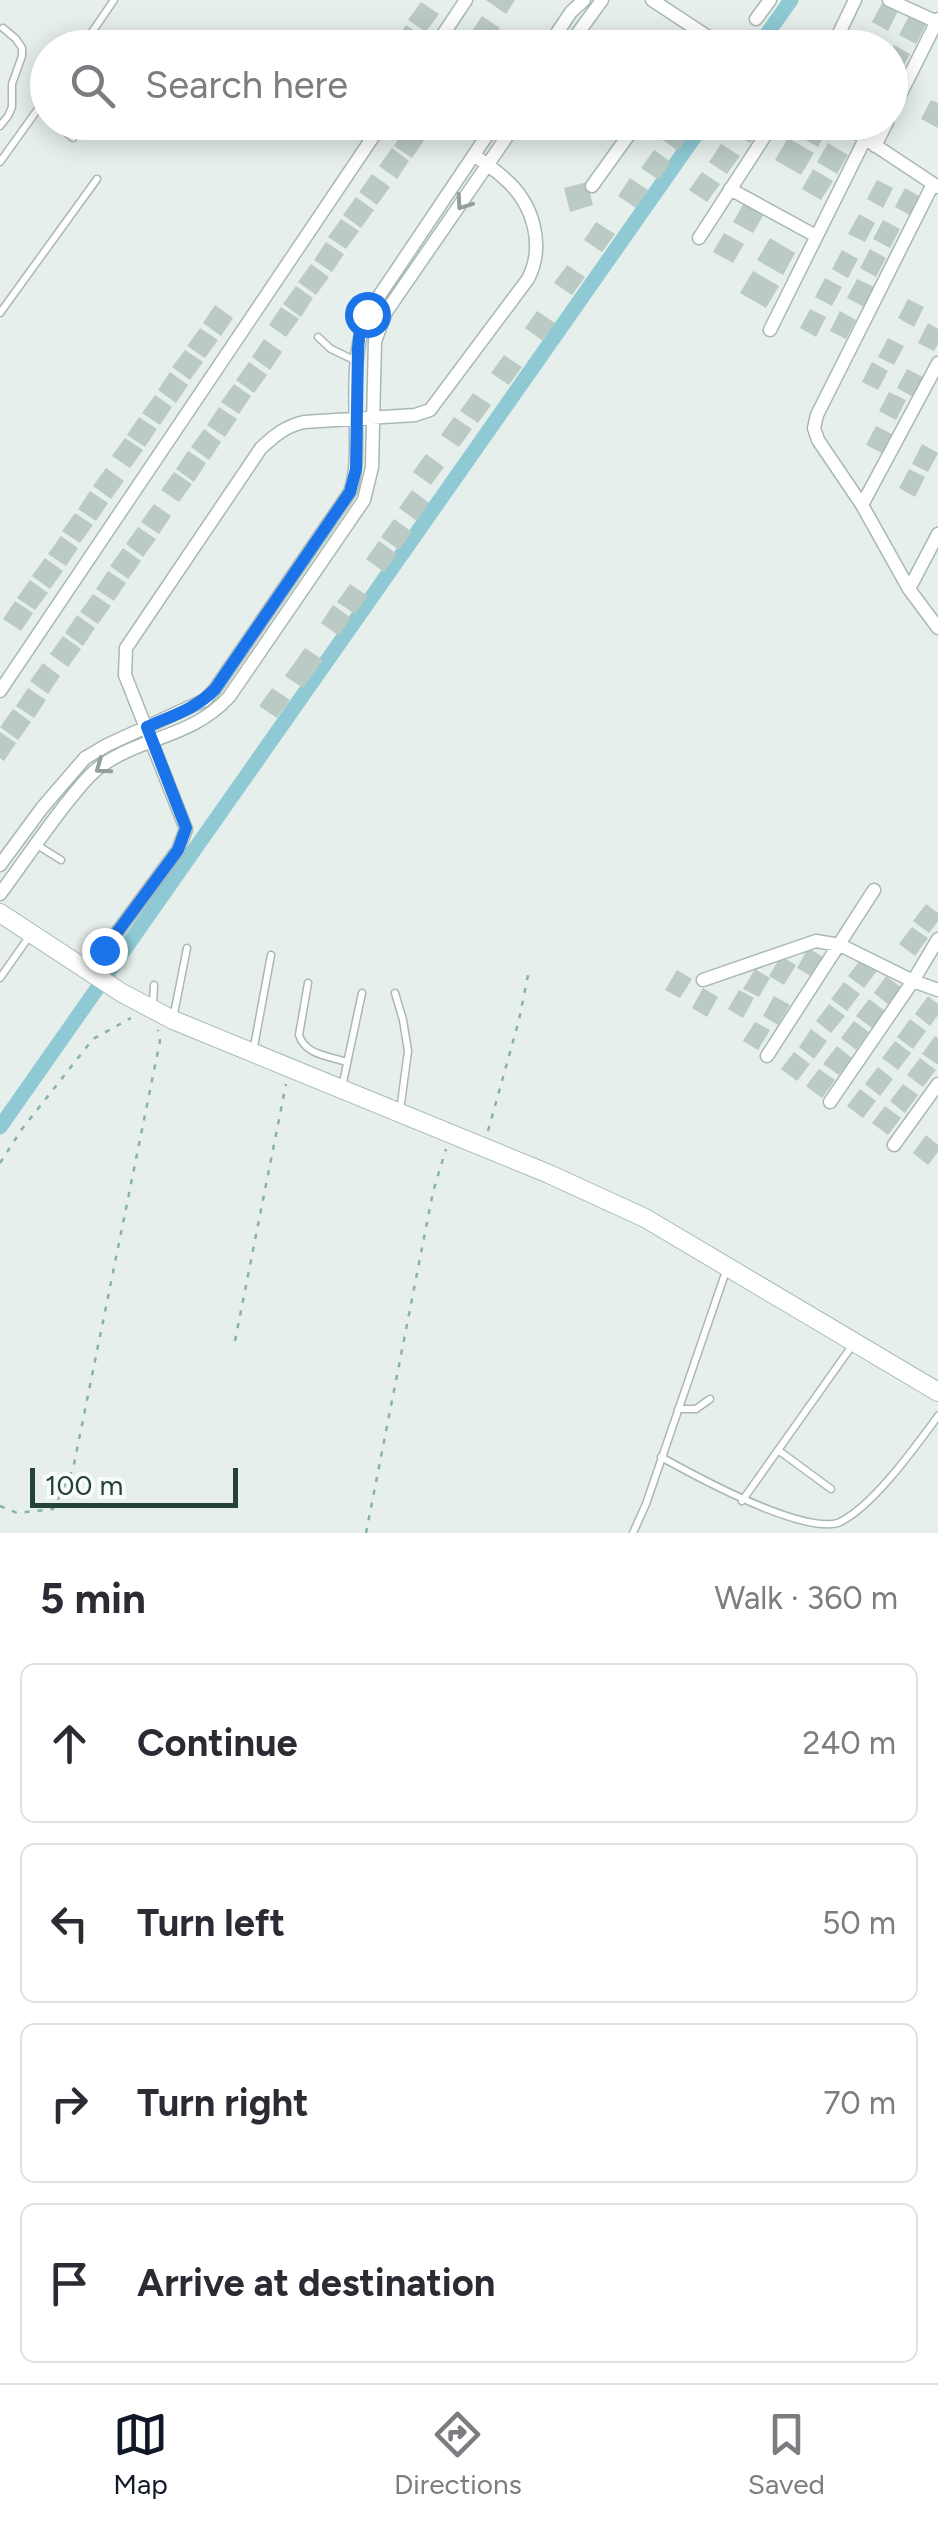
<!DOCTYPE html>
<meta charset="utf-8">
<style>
:root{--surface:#fff;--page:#f7f7f7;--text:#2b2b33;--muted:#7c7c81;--line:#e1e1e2;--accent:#111827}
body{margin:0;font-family:Figtree,sans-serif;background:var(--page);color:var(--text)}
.scale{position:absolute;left:30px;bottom:25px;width:208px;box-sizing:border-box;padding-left:10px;border:5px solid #24423a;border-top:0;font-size:28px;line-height:35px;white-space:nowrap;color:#24423a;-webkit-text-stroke:8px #f7fbf9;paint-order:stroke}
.stop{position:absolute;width:30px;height:30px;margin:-22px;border:8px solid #1a73e8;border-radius:50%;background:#fff}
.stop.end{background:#1a73e8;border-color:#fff;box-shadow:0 2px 10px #0008}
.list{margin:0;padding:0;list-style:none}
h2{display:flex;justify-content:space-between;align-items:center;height:130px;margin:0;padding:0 40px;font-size:42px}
h2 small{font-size:32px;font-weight:400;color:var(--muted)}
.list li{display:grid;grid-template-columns:65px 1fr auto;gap:30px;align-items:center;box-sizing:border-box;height:160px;margin:0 20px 20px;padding:0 20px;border:2px solid var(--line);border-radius:15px}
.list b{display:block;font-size:38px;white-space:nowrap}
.list em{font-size:32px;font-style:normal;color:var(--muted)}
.icon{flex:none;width:55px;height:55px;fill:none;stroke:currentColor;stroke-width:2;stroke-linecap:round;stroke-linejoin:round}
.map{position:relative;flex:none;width:938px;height:1533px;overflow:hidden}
.search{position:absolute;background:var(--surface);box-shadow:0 5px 25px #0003;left:30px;right:30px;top:30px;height:110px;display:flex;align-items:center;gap:25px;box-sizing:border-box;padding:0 35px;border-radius:55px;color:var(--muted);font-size:38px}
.sheet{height:850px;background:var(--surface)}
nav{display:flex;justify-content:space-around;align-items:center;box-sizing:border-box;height:140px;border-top:2px solid var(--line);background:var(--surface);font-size:28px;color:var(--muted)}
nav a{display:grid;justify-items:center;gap:5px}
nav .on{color:var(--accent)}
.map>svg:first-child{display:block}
</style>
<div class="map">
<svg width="938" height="1533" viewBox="0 0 938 1533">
<rect width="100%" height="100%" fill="#e6efeb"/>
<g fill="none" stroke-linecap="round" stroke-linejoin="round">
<!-- canal -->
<path stroke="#8ec9d4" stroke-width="15" d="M757,48L791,0
M0,1127L705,122"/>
</g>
<!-- building -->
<path fill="#bbcac4" d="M486,0H515L506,14Z
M421,2L439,14L426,32L408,20Z
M882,3L898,11L888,31L872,22Z
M482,16L500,28L488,46L470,34Z
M909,16L926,25L916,44L899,35Z
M406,25L424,37L417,48H401L394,43Z
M870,34L886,42L883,48H863Z
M894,45L910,54L900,73L890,68V51Z
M931,100L938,103V128L921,119Z
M407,122H436L427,136Z
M671,122H675L690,133L678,151L660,138Z
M738,122H759L762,125L750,143L732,131Z
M797,122H827L831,124L818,147L792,132Z
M406,127L424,140L412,158L394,146Z
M788,138L814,153L801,175L775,160Z
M828,143L848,155L837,174L817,162Z
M721,144L740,156L727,174L709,162Z
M392,148L409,161L397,179L379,166Z
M654,150L671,162L659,180L641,168Z
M813,169L833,181L821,200L802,189Z
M702,172L720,184L707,202L689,190Z
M372,174L390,187L377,205L359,192Z
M630,178L648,190L636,208L618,196Z
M877,180L893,188L883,208L867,199Z
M587,182L593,205L570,212L564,188Z
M905,188L921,197L911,216L895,207Z
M356,197L374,210L361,228L343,215Z
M744,203L764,214L753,233L733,222Z
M859,214L875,223L865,242L848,234Z
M341,219L359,231L346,249L328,237Z
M883,220L900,229L890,248L873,239Z
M596,222L615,234L602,252L584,240Z
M724,233L744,244L733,263L713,252Z
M770,238L795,253L783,275L757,260Z
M326,242L344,254L332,272L314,260Z
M870,249L886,258L876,277L860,268Z
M842,250L858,259L848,278L832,269Z
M311,264L329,277L316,295L298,282Z
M567,265L585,277L572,295L554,283Z
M753,271L779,286L766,308L740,293Z
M825,278L842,287L832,306L815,297Z
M857,279L874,287L864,307L847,298Z
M296,286L313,298L301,317L283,304Z
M908,299L924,307L914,327L898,318Z
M215,305L233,318L221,336L203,323Z
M281,307L299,319L286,337L269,325Z
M810,309L826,317L816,337L800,328Z
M537,311L555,323L543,341L525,328Z
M840,311L856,320L846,339L830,331Z
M928,323L938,329V344L934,351L918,343Z
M200,328L218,340L205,358L187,346Z
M888,338L904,346L894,365L878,357Z
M264,339L282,352L270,370L252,357Z
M185,350L203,362L190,380L172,367Z
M504,355L522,367L509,385L491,373Z
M249,362L267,375L254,393L236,380Z
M872,362L888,371L878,390L862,382Z
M907,369L923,377L913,397L897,388Z
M170,372L188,385L176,403L158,390Z
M234,384L251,396L239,414L221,402Z
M889,392L906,400L896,420L879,411Z
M473,393L491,405L478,423L460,411Z
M155,395L172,407L160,425L142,413Z
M219,407L237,419L225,437L207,425Z
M139,417L157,429L145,447L127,435Z
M454,417L472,429L459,447L441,435Z
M876,426L892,434L882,453L866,445Z
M204,429L221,442L209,460L191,447Z
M125,438L143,450L130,468L112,456Z
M922,444L938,453L928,472L912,464Z
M188,451L206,463L194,482L176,469Z
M426,454L444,467L431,485L413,472Z
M106,468L124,481L111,499L93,486Z
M909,469L925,477L915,497L899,488Z
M174,472L192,484L179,502L161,490Z
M412,490L429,503L417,521L399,508Z
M90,491L108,503L96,521L78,509Z
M154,504L171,516L159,534L141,522Z
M75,513L93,525L80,543L62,531Z
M394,519L412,532L399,550L381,537Z
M138,527L156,539L143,557L126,544Z
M61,536L78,548L66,566L48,554Z
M379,541L397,554L384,572L366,559Z
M123,548L141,561L128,579L110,566Z
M45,558L63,571L50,589L32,576Z
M108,571L126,583L114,601L96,589Z
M30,580L48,593L35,610L17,598Z
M350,584L368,596L355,614L337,602Z
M93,594L111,606L98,624L80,612Z
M15,601L33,613L21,631L3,619Z
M333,605L351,618L339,636L321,623Z
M77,615L95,628L83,646L65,633Z
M63,636L81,649L68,667L50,654Z
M305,648L323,660L303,688L285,676Z
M43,663L60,676L48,694L30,681Z
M28,688L46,700L34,718L16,706Z
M272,688L290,700L277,718L259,706Z
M13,709L31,722L18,740L0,727Z
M0,732L16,743L4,761L0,758Z
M926,904L938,913V921L929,933L913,921Z
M912,927L928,938L915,956L899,944Z
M808,948L823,957L812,977L797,968Z
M781,956L796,965L784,985L769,976Z
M861,959L877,971L864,988L848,976Z
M755,969L770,978L759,997L743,989Z
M677,970L692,979L680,998L665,990Z
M886,976L902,988L889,1005L874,993Z
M844,982L860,994L847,1011L831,999Z
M703,988L718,997L707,1017L692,1008Z
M739,990L754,998L743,1018L728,1009Z
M774,996L790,1005L778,1025L763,1016Z
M928,996L938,1004V1015L930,1026L915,1014Z
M869,999L885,1011L872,1028L856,1016Z
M829,1004L845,1016L831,1033L816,1021Z
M910,1019L926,1031L913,1049L897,1037Z
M854,1021L869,1032L856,1050L841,1038Z
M755,1022L770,1030L758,1050L743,1041Z
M811,1029L827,1041L814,1059L799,1047Z
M935,1036L938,1038V1065L922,1054Z
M895,1041L911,1053L898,1070L882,1058Z
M837,1046L852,1058L839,1075L823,1064Z
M794,1052L810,1064L797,1081L781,1069Z
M920,1058L936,1070L923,1087L907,1075Z
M878,1067L893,1079L880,1096L865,1084Z
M819,1069L835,1080L822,1098L806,1086Z
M903,1084L918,1095L905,1113L890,1101Z
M860,1089L876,1101L863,1118L847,1106Z
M885,1106L901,1118L888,1135L872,1123Z
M926,1135L938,1145V1152L928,1165L913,1153Z"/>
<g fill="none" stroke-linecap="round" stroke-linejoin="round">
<!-- lane casing -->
<g stroke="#a8b8b2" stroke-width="9">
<path id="lane" d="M91,33L127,48
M81,48L114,0
M53,122L73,138
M0,126L8,116L12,107V84L22,56V48L16,39L3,28
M0,162L48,95
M0,313L97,179
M318,337L331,349L356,361
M37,845L61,860
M0,978L31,934
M308,983L299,1035C305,1055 329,1056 347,1062
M395,993L403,1020L408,1051L400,1111
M153,1005L154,985
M173,1019L187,948
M253,1052L271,955
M342,1087L362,993
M678,1409H696L710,1399
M778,1450L831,1489
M661,1457C697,1477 800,1533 838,1523C872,1508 916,1446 938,1416
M742,1501L854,1343
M633,1533L646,1504L726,1271"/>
</g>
<!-- street casing -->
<g stroke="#a8b8b2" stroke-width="15">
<path id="street" d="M652,0L725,48
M889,0L937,22
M756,19L770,0
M434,48L466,0
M547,48L571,12L584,0
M567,48L602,0
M832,48L855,0
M890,115L938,19
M840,122L938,187
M875,146L887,122
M933,184L817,415L814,428L818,440L862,505L909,589L938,628
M592,186L638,122
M730,189L816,236
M699,238L774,122
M770,330L865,139
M862,505L938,363
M909,589L938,534
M0,691L383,122
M0,865L42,808L85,758L107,745L205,700L215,689L350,492C357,471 356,452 356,430C355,392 353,350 367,314L496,122
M0,894C23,863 45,830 69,800C79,788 88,775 101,766C143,736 191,738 229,697L364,500L372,467L375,341L386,312L517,122
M104,950L178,850L186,829L125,675L126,648L261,448C275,435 286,426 304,422L415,415L430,410L528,279C545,246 534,204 505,179C496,170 484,163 474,155
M703,980L816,941L840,945L913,981L938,990
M767,1056L874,890
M830,1102L913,981L938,939
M894,1145L938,1084"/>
</g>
<!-- secondary casing -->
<g stroke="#a4bbb3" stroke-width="20">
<path id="secondary" d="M0,913L122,993L173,1020L549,1174L645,1218L938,1392"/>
</g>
<!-- path -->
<path stroke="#86b3a5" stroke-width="2.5" stroke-dasharray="5 8" stroke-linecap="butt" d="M488,1131L519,1020L528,975
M0,1163L22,1129L93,1039L131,1018
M235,1341L286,1084
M0,1506L17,1513L53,1509L73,1469L160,1041L158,1030
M366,1533L433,1192L446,1149"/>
<!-- lane -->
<use href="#lane" stroke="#fff" stroke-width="6"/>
<!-- street -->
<use href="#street" stroke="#fff" stroke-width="12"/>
<!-- secondary -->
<use href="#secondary" stroke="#fff" stroke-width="18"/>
</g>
<!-- one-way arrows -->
<defs><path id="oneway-chevron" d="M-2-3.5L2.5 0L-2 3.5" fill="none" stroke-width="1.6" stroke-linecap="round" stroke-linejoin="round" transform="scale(2.5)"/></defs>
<g stroke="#92a09c">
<use href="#oneway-chevron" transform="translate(463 203) rotate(125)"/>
<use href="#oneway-chevron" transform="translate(102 767) rotate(144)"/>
</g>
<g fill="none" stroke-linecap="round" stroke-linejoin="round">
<!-- route -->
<path stroke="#1a73e8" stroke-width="12" d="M104,950L178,850L186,828L147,727C171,716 196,709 215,689L350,492L356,469L358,348L360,330L367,314"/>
</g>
</svg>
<div class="scale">100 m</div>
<div class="stop" style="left:367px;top:314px"></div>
<div class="stop end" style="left:104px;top:950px"></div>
<div class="search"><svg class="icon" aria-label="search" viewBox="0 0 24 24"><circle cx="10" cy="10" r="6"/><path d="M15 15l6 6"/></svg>Search here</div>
</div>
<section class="sheet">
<h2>5 min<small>Walk · 360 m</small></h2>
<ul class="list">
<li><svg class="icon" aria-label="ahead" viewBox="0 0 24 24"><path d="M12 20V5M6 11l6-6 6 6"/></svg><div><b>Continue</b></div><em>240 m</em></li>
<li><svg class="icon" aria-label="left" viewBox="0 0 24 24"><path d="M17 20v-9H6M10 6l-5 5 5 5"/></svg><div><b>Turn left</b></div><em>50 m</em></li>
<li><svg class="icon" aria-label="right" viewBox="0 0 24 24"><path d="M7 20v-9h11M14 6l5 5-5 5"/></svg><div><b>Turn right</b></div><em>70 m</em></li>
<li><svg class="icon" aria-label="arrive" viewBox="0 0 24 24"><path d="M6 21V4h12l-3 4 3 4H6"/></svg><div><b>Arrive at destination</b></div></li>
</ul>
</section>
<nav>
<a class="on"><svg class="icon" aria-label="map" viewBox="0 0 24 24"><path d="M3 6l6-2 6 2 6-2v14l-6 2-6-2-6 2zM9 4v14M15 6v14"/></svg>Map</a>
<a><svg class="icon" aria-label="directions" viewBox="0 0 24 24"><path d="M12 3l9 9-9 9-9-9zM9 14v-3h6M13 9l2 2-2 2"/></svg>Directions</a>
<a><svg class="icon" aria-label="saved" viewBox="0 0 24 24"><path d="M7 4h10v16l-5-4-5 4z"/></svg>Saved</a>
</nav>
